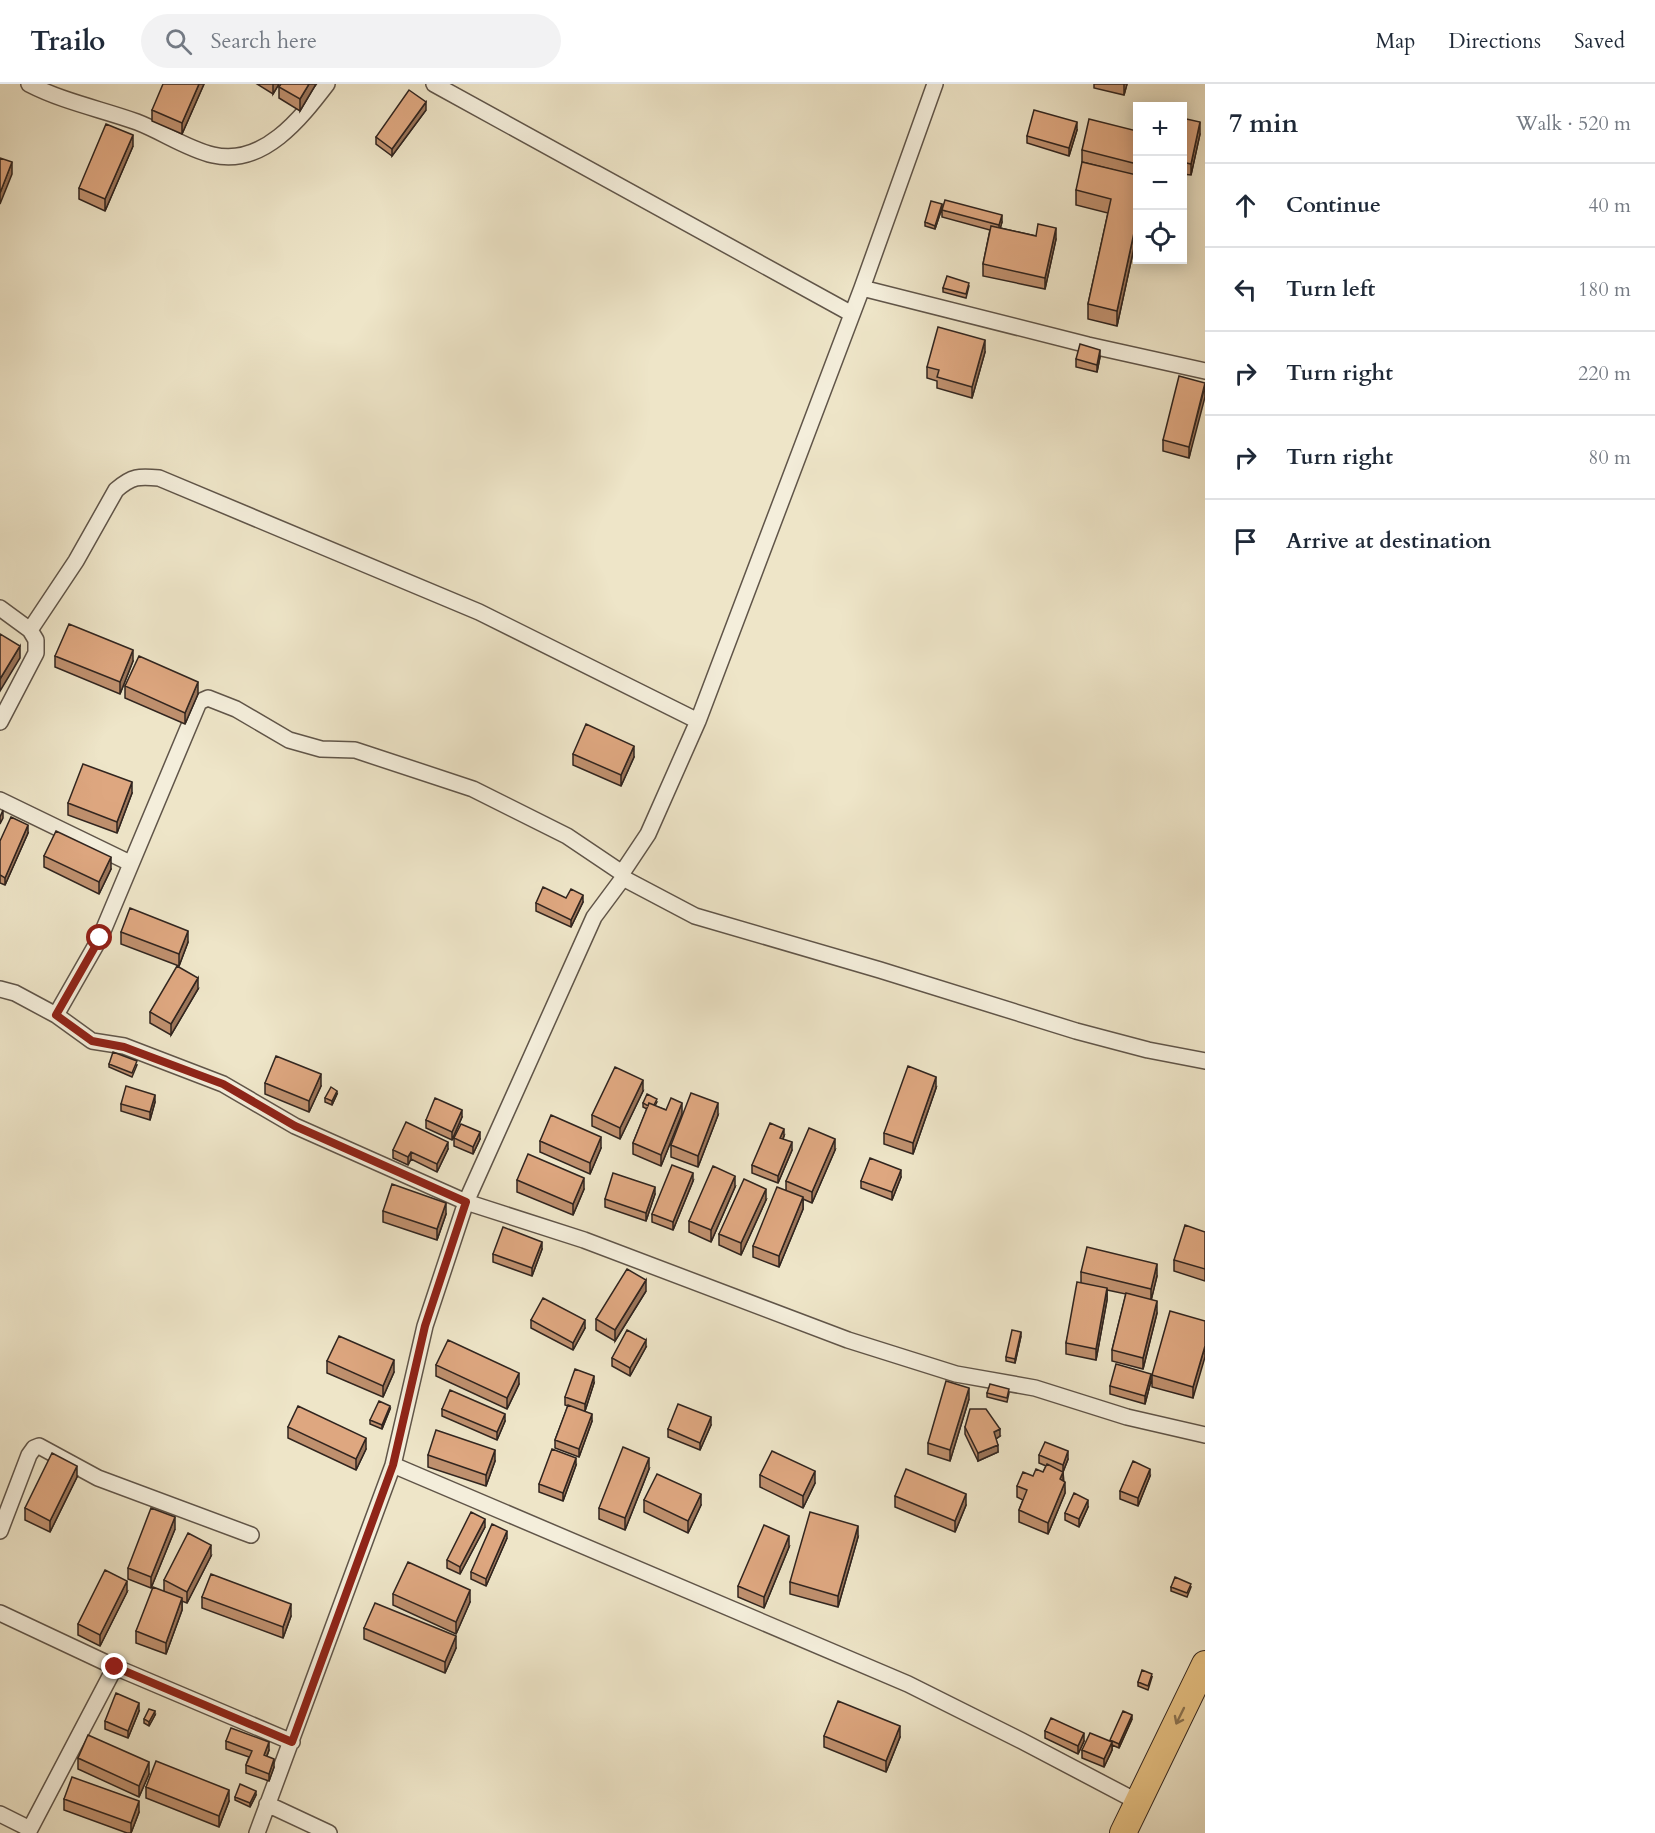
<!DOCTYPE html>
<meta charset="utf-8">
<style>
:root{--surface:#fff;--page:#f2f2f3;--text:#1f2937;--muted:#747a83;--line:#e0e1e3}
body{margin:0;font-family:Cardo,serif;background:var(--page);color:var(--text)}
.controls{position:absolute;right:18px;top:18px;display:grid;overflow:hidden;border-radius:0px;box-shadow:0 3px 15px #0003}
.controls button{width:54px;height:54px;display:grid;place-items:center;padding:0;border:0;border-bottom:2px solid var(--line);background:var(--surface);color:var(--text);font:30px sans-serif}
.stop{position:absolute;width:18px;height:18px;margin:-14px;border:4px solid #8f2418;border-radius:50%;background:#fff}
.stop.end{background:#8f2418;border-color:#fff;box-shadow:0 2px 6px #0008}
.list{margin:0;padding:0;list-style:none}
h2{display:flex;justify-content:space-between;align-items:center;height:78px;margin:0;padding:0 24px;font-size:26px}
h2 small{font-size:20px;font-weight:400;color:var(--muted)}
.list li{display:grid;grid-template-columns:39px 1fr auto;gap:18px;align-items:center;box-sizing:border-box;height:84px;padding:0 24px;border-top:2px solid var(--line)}
.list b{display:block;font-size:22px;white-space:nowrap}
.list em{font-size:20px;font-style:normal;color:var(--muted)}
.icon{flex:none;width:33px;height:33px;fill:none;stroke:currentColor;stroke-width:2;stroke-linecap:round;stroke-linejoin:round}
.map{position:relative;flex:none;width:1205px;height:1749px;overflow:hidden}
header{display:flex;align-items:center;gap:36px;box-sizing:border-box;height:84px;padding:0 30px;background:var(--surface);border-bottom:2px solid var(--line)}
header strong{font-size:28px}
nav{display:flex;gap:33px;margin-inline-start:auto;font-size:21px}
.search{width:420px;height:54px;background:var(--page);display:flex;align-items:center;gap:15px;box-sizing:border-box;padding:0 21px;border-radius:33px;color:var(--muted);font-size:22px}
main{display:flex}
aside{flex:1;background:var(--surface)}
.map>svg:first-child{display:block}
</style>
<header>
<strong>Trailo</strong>
<div class="search"><svg class="icon" aria-label="search" viewBox="0 0 24 24"><circle cx="10" cy="10" r="6"/><path d="M15 15l6 6"/></svg>Search here</div>
<nav><a>Map</a><a>Directions</a><a>Saved</a></nav>
</header>
<main>
<div class="map">
<svg width="1205" height="1749" viewBox="0 0 1205 1749">
<rect width="100%" height="100%" fill="#eee5c8"/>
<filter id="stains"><feTurbulence type="fractalNoise" baseFrequency=".00333" numOctaves="4"/><feColorMatrix values="0 0 0 0 .2 0 0 0 0 .09 0 0 0 0 .02 0 0 0 .5 -.17"/></filter>
<radialGradient id="worn" r=".72"><stop offset=".6" stop-color="#630" stop-opacity="0"/><stop offset="1" stop-color="#630" stop-opacity=".3"/></radialGradient>
<g fill="none" stroke-linecap="round" stroke-linejoin="round">
<!-- minor casing -->
<g stroke="#605549" stroke-width="18">
<path id="minor" d="M29,0C64,18 101,25 137,38C163,48 187,65 213,71C263,83 301,34 327,0
M434,0L852,230
M862,204L1088,261L1205,287
M0,524L30,546L36,556V569L0,638
M30,546L76,477L116,406C132,392 139,392 159,394L479,528L698,637
M0,716L130,779
M623,794L695,832L880,886L1076,947L1148,966L1205,977
M0,905L15,909L56,931L92,957L124,962L223,1000L295,1042L466,1118L584,1156L848,1256L956,1290L1035,1304L1127,1333L1205,1351
M56,931L100,854L199,618L208,614L236,625L289,656L321,665L355,666L473,705L567,752L622,789
M393,1381L908,1600L1022,1657L1138,1718
M0,1447L29,1371L34,1364L39,1362L98,1394L251,1451
M0,1529L115,1583L292,1658
M267,1720L329,1749
M0,1730L30,1745L28,1749
M30,1745L115,1583
M257,1749L393,1381L425,1242L466,1118L594,833L623,794L622,789L648,750L698,637L862,204L935,0"/>
</g>
<!-- trunk casing -->
<g stroke="#31251f" stroke-width="28">
<path id="trunk" d="M1123,1749L1205,1580"/>
</g>
<!-- minor -->
<use href="#minor" stroke="#f4eedb" stroke-width="15"/>
<!-- trunk -->
<use href="#trunk" stroke="#e7c284" stroke-width="26"/>
</g>
<!-- wall -->
<path fill="#bf906e" stroke="#31251f" stroke-width="1.5" d="M204,0L182,50L152,37V26Z
M257,0H279L273,10Z
M316,0L300,27L279,14V3Z
M1094,0H1127L1124,11L1094,4Z
M426,26L392,72L376,60V53Z
M1182,34L1200,50L1191,91L1182,90Z
M1077,46L1069,72L1027,59V52Z
M1137,47V150L1117,242L1088,235V220L1108,129L1076,121V106L1114,86L1082,78V66Z
M133,62L105,127L79,115V104Z
M942,124L935,145L925,142V138Z
M942,126L1002,138L1000,144L1036,152L1056,155L1045,205L983,192V180L990,146L942,133Z
M969,202L966,214L943,208V204Z
M985,268L972,314L937,304V297L927,294V283Z
M1100,273L1097,288L1076,283V275Z
M1205,299L1189,374L1163,367V356Z
M55,572L133,577L120,610L55,583Z
M125,602L198,610L185,640L125,614Z
M573,670L634,673L621,702L573,681Z
M132,709L117,749L68,731V719Z
M28,749L5,801L0,799V757Z
M44,772L111,785L99,810L44,783Z
M566,814L583,818L571,843L536,827V819Z
M121,848L188,858L179,882L121,860Z
M198,905L171,951L150,939V928Z
M109,980L137,981L132,993L109,983Z
M265,999L321,1002L309,1028L265,1010Z
M936,1004L913,1070L884,1060V1049Z
M643,1007L620,1055L592,1042V1031Z
M337,1010L332,1021L325,1018V1014Z
M155,1018L150,1036L121,1027V1020Z
M657,1018L655,1022L666,1026L682,1030L661,1082L633,1070V1059L647,1025L643,1023V1019Z
M718,1031L698,1083L671,1073V1061Z
M462,1033L452,1056L426,1044V1036Z
M784,1052L783,1055L792,1066L778,1099L752,1089V1081Z
M454,1054L480,1055L473,1070L454,1062Z
M540,1057L601,1064L590,1090L540,1068Z
M448,1065L437,1088L411,1075L408,1081L393,1074V1066Z
M835,1066L812,1119L803,1115V1125L779,1183L753,1173V1162L786,1106V1097Z
M901,1093L892,1116L861,1104V1097Z
M517,1096L584,1105L573,1131L517,1108Z
M693,1097L673,1146L652,1138V1130Z
M735,1103L711,1158L689,1148V1137Z
M655,1110L646,1137L605,1123V1115Z
M766,1116L741,1171L719,1161V1150Z
M383,1127L446,1130L437,1156L383,1138Z
M1205,1148V1197L1174,1187V1176Z
M542,1165L532,1192L493,1178V1170Z
M1081,1188L1157,1192L1151,1216L1157,1229L1143,1285L1112,1277V1266L1126,1210L1107,1206V1216L1096,1276L1066,1270V1259L1081,1199Z
M646,1207L615,1257L596,1246V1235Z
M531,1236L585,1244L573,1266L531,1244Z
M1205,1237L1193,1314L1152,1303V1291Z
M1021,1252L1015,1279L1006,1277V1273Z
M646,1263L630,1292L612,1282V1274Z
M327,1277L394,1288L383,1313L327,1289Z
M436,1281L519,1300L507,1325L436,1292Z
M1151,1297L1145,1320L1110,1310V1302Z
M594,1299L585,1327L592,1337L579,1373L555,1364V1356L568,1322L565,1321V1313Z
M987,1309H1009L1007,1318L987,1313Z
M969,1315L950,1377L928,1370V1359Z
M390,1325L382,1345L370,1340V1336Z
M442,1325L505,1337L497,1356L442,1332Z
M711,1341L700,1366L668,1353V1345Z
M288,1343L366,1365L356,1386L288,1354Z
M965,1343L1000,1352L996,1355L998,1368L978,1377L965,1350Z
M428,1371L495,1377L486,1402L428,1383Z
M1039,1371L1068,1375L1063,1388L1065,1409L1048,1450L1019,1438V1426L1023,1416L1017,1413V1402L1043,1388L1046,1382L1039,1379Z
M576,1381L563,1417L539,1408V1400Z
M649,1385L625,1446L599,1435V1424Z
M760,1391L815,1399L803,1424L760,1403Z
M1150,1392L1138,1422L1120,1415V1407Z
M77,1393L50,1448L25,1436V1424Z
M895,1412L966,1421L955,1448L895,1423Z
M644,1416L701,1421L688,1449L644,1428Z
M1088,1423L1079,1443L1065,1436V1429Z
M485,1443L460,1490L447,1484V1476Z
M175,1445L151,1504L128,1495V1484Z
M858,1453L838,1523L790,1510V1498Z
M507,1454L486,1502L471,1495V1488Z
M789,1463L764,1524L738,1513V1502Z
M211,1472L187,1519L182,1517V1526L166,1570L136,1559V1547L164,1507V1496Z
M1171,1503H1191L1187,1513L1171,1507Z
M127,1508L100,1562L78,1551V1540Z
M393,1510L470,1518L456,1550L393,1521Z
M202,1513L291,1532L283,1554L202,1524Z
M364,1544L456,1564L445,1589L364,1555Z
M1152,1593L1148,1606L1138,1602V1598Z
M139,1627L128,1654L105,1645V1637Z
M155,1631L149,1642L144,1639V1635Z
M1132,1635L1119,1664L1112,1661V1666L1104,1683L1082,1674V1666L1110,1657Z
M1045,1647L1084,1657L1078,1670L1045,1654Z
M824,1652L900,1653L886,1688L824,1663Z
M226,1657L269,1666L267,1672L274,1683L269,1697L246,1689V1681L249,1673L226,1665Z
M78,1674L149,1690L139,1713L78,1685Z
M146,1703L229,1717L219,1743L146,1714Z
M256,1711L250,1723L235,1716V1713Z
M64,1715L139,1728L131,1749H127L64,1726Z"/>
<!-- shaded-wall -->
<path fill="#9b755a" stroke="#31251f" stroke-width="1.5" d="M199,0H204L182,50V39Z
M273,0H279L273,10Z
M309,0H316L300,27V15Z
M1124,0H1127L1124,11Z
M426,18V26L392,72V65Z
M1077,38V46L1069,72V64Z
M1200,38V50L1191,91V80Z
M133,51V62L105,127V115Z
M12,78V90L0,120V109Z
M942,120V124L935,145V142Z
M1002,131V138L999,149V141Z
M1137,135V150L1117,242V227Z
M1056,144V155L1045,205V194Z
M985,256V268L972,314V303Z
M1100,266V273L1097,288V281Z
M1205,302V313L1189,374V363Z
M20,562V574L0,607V595Z
M133,566V577L120,610V598Z
M198,598V610L185,640V629Z
M634,662V673L621,702V691Z
M132,698V709L117,749V738Z
M3,726V734L0,740V733Z
M28,741V749L5,801V794Z
M111,773V785L99,810V798Z
M583,811V818L571,843V836Z
M188,847V858L179,882V870Z
M198,894V905L171,951V940Z
M321,990V1002L309,1028V1017Z
M936,993V1004L913,1070V1059Z
M643,996V1007L620,1055V1044Z
M337,1007V1010L332,1021V1017Z
M155,1011V1018L150,1036V1028Z
M682,1019V1030L661,1082V1071Z
M718,1019V1031L698,1083V1072Z
M462,1026V1033L452,1056V1048Z
M784,1045V1052L780,1061V1054Z
M480,1048V1055L473,1070V1063Z
M601,1053V1064L590,1090V1079Z
M835,1055V1066L812,1119V1108Z
M448,1058V1065L437,1088V1080Z
M792,1058V1066L778,1099V1092Z
M411,1068V1075L408,1081V1073Z
M901,1086V1093L892,1116V1108Z
M693,1089V1097L673,1146V1138Z
M735,1092V1103L711,1158V1146Z
M584,1094V1105L573,1131V1120Z
M655,1103V1110L646,1137V1129Z
M766,1105V1116L741,1171V1159Z
M803,1113V1125L779,1183V1172Z
M446,1119V1130L437,1156V1145Z
M542,1158V1165L532,1192V1184Z
M1157,1180V1192L1151,1217V1205Z
M646,1196V1207L615,1257V1246Z
M1107,1204V1216L1096,1276V1265Z
M1157,1217V1229L1143,1285V1274Z
M585,1236V1244L573,1266V1259Z
M1021,1248V1252L1015,1279V1275Z
M646,1256V1263L630,1292V1284Z
M1205,1262V1273L1193,1314V1303Z
M394,1276V1288L383,1313V1302Z
M519,1289V1300L507,1325V1314Z
M1151,1290V1297L1145,1320V1312Z
M594,1292V1299L585,1327V1320Z
M969,1304V1315L950,1377V1366Z
M390,1322V1325L382,1345V1341Z
M505,1330V1337L497,1356V1348Z
M592,1330V1337L579,1373V1365Z
M711,1333V1341L700,1366V1359Z
M1000,1345V1352L994,1356V1348Z
M366,1354V1365L356,1386V1375Z
M998,1361V1368L978,1377V1369Z
M495,1366V1377L486,1402V1391Z
M1068,1367V1375L1063,1388V1381Z
M576,1374V1381L563,1417V1409Z
M649,1374V1385L625,1446V1434Z
M77,1382V1393L50,1448V1437Z
M1150,1385V1392L1138,1422V1414Z
M815,1387V1399L803,1424V1412Z
M1063,1388V1399L1060,1395Z
M1065,1398V1409L1048,1450V1439Z
M701,1410V1421L688,1449V1437Z
M966,1410V1421L955,1448V1437Z
M1088,1416V1423L1079,1443V1435Z
M175,1433V1445L151,1504V1493Z
M485,1435V1443L460,1490V1483Z
M858,1442V1453L838,1523V1512Z
M507,1447V1454L486,1502V1495Z
M789,1452V1463L764,1524V1513Z
M211,1461V1472L187,1519V1508Z
M127,1497V1508L100,1562V1551Z
M470,1506V1518L456,1550V1538Z
M182,1514V1526L166,1570V1559Z
M291,1520V1532L283,1554V1543Z
M456,1552V1564L445,1589V1578Z
M139,1619V1627L128,1654V1647Z
M155,1627V1631L149,1642V1638Z
M1132,1631V1635L1119,1664V1660Z
M900,1642V1653L886,1688V1677Z
M1084,1649V1657L1078,1670V1662Z
M269,1658V1666L264,1679V1671Z
M1112,1658V1666L1104,1683V1675Z
M274,1675V1683L269,1697V1690Z
M149,1678V1690L139,1713V1702Z
M229,1706V1717L219,1743V1732Z
M256,1707V1711L250,1723V1719Z
M139,1717V1728L131,1749V1739Z"/>
<!-- building -->
<path fill="#dea780" stroke="#31251f" stroke-width="1.5" d="M163,0H199L182,39L152,26Z
M281,0H309L300,15L279,3Z
M409,6L426,18L392,65L376,53Z
M1034,26L1077,38L1069,64L1027,52Z
M1182,34L1200,38L1191,80L1182,78Z
M1089,35L1137,47V80L1082,66Z
M106,40L133,51L105,115L79,104Z
M0,74L12,78L0,109Z
M1082,78L1137,91V135L1117,227L1088,220L1111,115L1076,106Z
M945,116L1002,131L999,141L942,126Z
M931,117L942,120L935,142L925,138Z
M1038,140L1056,144L1045,194L983,180L991,142L1036,152Z
M947,192L969,199L966,210L943,204Z
M938,243L985,256L972,303L937,293L939,286L927,283Z
M1080,260L1100,266L1097,281L1076,275Z
M1179,292L1205,299L1189,363L1163,356Z
M69,540L133,566L120,598L55,572Z
M0,550L20,562L0,595Z
M139,572L198,598L185,629L125,602Z
M586,640L634,662L621,691L573,670Z
M83,680L132,698L117,738L68,719Z
M11,733L28,741L5,794L0,791V757Z
M56,747L111,773L99,798L44,772Z
M543,803L566,814L571,805L583,811L571,836L536,819Z
M130,824L188,847L179,870L121,848Z
M177,882L198,894L171,940L150,928Z
M113,968L137,977L132,989L109,980Z
M276,972L321,990L309,1017L265,999Z
M908,982L936,993L913,1059L884,1049Z
M615,983L643,996L620,1044L592,1031Z
M126,1002L155,1011L150,1028L121,1020Z
M331,1003L337,1007L332,1017L325,1014Z
M691,1009L718,1019L698,1072L671,1061Z
M647,1010L657,1015L654,1021L649,1019L648,1022L643,1019Z
M435,1014L462,1026L452,1048L426,1036Z
M671,1014L682,1019L661,1071L633,1059L649,1019L666,1026Z
M551,1031L601,1053L590,1079L540,1057Z
M406,1038L448,1058L437,1080L411,1068L408,1073L393,1066Z
M770,1039L784,1045L780,1054L792,1058L778,1092L752,1081Z
M461,1040L480,1048L473,1063L454,1054Z
M809,1044L835,1055L812,1108L786,1097Z
M528,1070L584,1094L573,1120L517,1096Z
M870,1074L901,1086L892,1108L861,1097Z
M672,1081L693,1089L673,1138L652,1130Z
M713,1082L735,1092L711,1146L689,1137Z
M613,1089L655,1103L646,1129L605,1115Z
M744,1095L766,1105L741,1159L719,1150Z
M392,1100L446,1119L437,1145L383,1127Z
M777,1103L803,1113L779,1172L753,1162Z
M1185,1141L1205,1148V1185L1174,1176Z
M503,1143L542,1158L532,1184L493,1170Z
M1087,1163L1157,1180L1151,1205L1081,1188Z
M627,1185L646,1196L615,1246L596,1235Z
M1077,1198L1107,1204L1096,1265L1066,1259Z
M1126,1209L1157,1217L1143,1274L1112,1266Z
M543,1214L585,1236L573,1259L531,1236Z
M1170,1227L1205,1237V1262L1193,1303L1152,1291Z
M627,1246L646,1256L630,1284L612,1274Z
M1012,1246L1021,1248L1015,1275L1006,1273Z
M339,1252L394,1276L383,1302L327,1277Z
M448,1256L519,1289L507,1314L436,1281Z
M1116,1280L1151,1290L1145,1312L1110,1302Z
M575,1285L594,1292L585,1320L565,1313Z
M946,1297L969,1304L950,1366L928,1359Z
M990,1300L1009,1305L1007,1314L987,1309Z
M450,1306L505,1330L497,1348L442,1325Z
M379,1317L390,1322L382,1341L370,1336Z
M678,1320L711,1333L700,1359L668,1345Z
M568,1321L592,1330L579,1365L555,1356Z
M298,1322L366,1354L356,1375L288,1343Z
M970,1325H986L1000,1345L994,1348L998,1361L978,1369L965,1343Z
M436,1346L495,1366L486,1391L428,1371Z
M1045,1358L1068,1367L1063,1381L1039,1371Z
M623,1363L649,1374L625,1434L599,1424Z
M552,1365L576,1374L563,1409L539,1400Z
M772,1367L815,1387L803,1412L760,1391Z
M52,1369L77,1382L50,1437L25,1424Z
M1133,1377L1150,1385L1138,1414L1120,1407Z
M1047,1380L1063,1388L1060,1395L1065,1398L1048,1439L1019,1426L1027,1406L1017,1402L1023,1388L1033,1392L1036,1385L1043,1388Z
M906,1385L966,1410L955,1437L895,1412Z
M657,1390L701,1410L688,1437L644,1416Z
M1074,1409L1088,1416L1079,1435L1065,1429Z
M151,1424L175,1433L151,1493L128,1484Z
M471,1428L485,1435L460,1483L447,1476Z
M810,1428L858,1442L838,1512L790,1498Z
M492,1440L507,1447L486,1495L471,1488Z
M764,1441L789,1452L764,1513L738,1502Z
M188,1449L211,1461L187,1508L164,1496Z
M408,1478L470,1506L456,1538L393,1510Z
M105,1486L127,1497L100,1551L78,1540Z
M211,1490L291,1520L283,1543L202,1513Z
M1175,1493L1191,1500L1187,1509L1171,1503Z
M153,1503L182,1514L166,1559L136,1547Z
M375,1519L456,1552L445,1578L364,1544Z
M1142,1586L1152,1590L1148,1602L1138,1598Z
M116,1609L139,1619L128,1647L105,1637Z
M838,1617L900,1642L886,1677L824,1652Z
M149,1625L155,1627L149,1638L144,1635Z
M1123,1627L1132,1631L1119,1660L1110,1656Z
M1051,1634L1084,1649L1078,1662L1045,1647Z
M231,1644L269,1658L264,1671L274,1675L269,1690L246,1681L252,1667L226,1657Z
M1090,1649L1112,1658L1104,1675L1082,1666Z
M88,1651L149,1678L139,1702L78,1674Z
M156,1677L229,1706L219,1732L146,1703Z
M72,1693L139,1717L131,1739L64,1715Z
M240,1700L256,1707L250,1719L235,1713Z"/>
<!-- one-way arrows -->
<defs><path id="oneway-shaft" d="M-6 0H5M1.5-3L5.5 0L1.5 3" fill="none" stroke-width="1.6" stroke-linecap="round" stroke-linejoin="round" transform="scale(1.5)"/></defs>
<use stroke="#8c7452" href="#oneway-shaft" transform="translate(1180 1632) rotate(116)"/>
<g fill="none" stroke-linecap="round" stroke-linejoin="round">
<!-- route -->
<path stroke="#8f2418" stroke-width="8" d="M100,854L56,931L92,957L124,963L223,1000L295,1042L466,1118L425,1242L393,1381L292,1658L115,1583"/>
</g>
<rect width="100%" height="100%" filter="url(#stains)"/>
<rect width="100%" height="100%" fill="url(#worn)"/>
</svg>
<div class="controls">
<button>+</button>
<button>−</button>
<button><svg class="icon" aria-label="locate" viewBox="0 0 24 24"><circle cx="12" cy="12" r="6"/><path d="M12 2v4M12 18v4M2 12h4M18 12h4"/></svg></button>
</div>
<div class="stop" style="left:100px;top:854px"></div>
<div class="stop end" style="left:115px;top:1583px"></div>
</div>
<aside>
<h2>7 min<small>Walk · 520 m</small></h2>
<ul class="list">
<li><svg class="icon" aria-label="ahead" viewBox="0 0 24 24"><path d="M12 20V5M6 11l6-6 6 6"/></svg><div><b>Continue</b></div><em>40 m</em></li>
<li><svg class="icon" aria-label="left" viewBox="0 0 24 24"><path d="M17 20v-9H6M10 6l-5 5 5 5"/></svg><div><b>Turn left</b></div><em>180 m</em></li>
<li><svg class="icon" aria-label="right" viewBox="0 0 24 24"><path d="M7 20v-9h11M14 6l5 5-5 5"/></svg><div><b>Turn right</b></div><em>220 m</em></li>
<li><svg class="icon" aria-label="right" viewBox="0 0 24 24"><path d="M7 20v-9h11M14 6l5 5-5 5"/></svg><div><b>Turn right</b></div><em>80 m</em></li>
<li><svg class="icon" aria-label="arrive" viewBox="0 0 24 24"><path d="M6 21V4h12l-3 4 3 4H6"/></svg><div><b>Arrive at destination</b></div></li>
</ul>
</aside>
</main>
